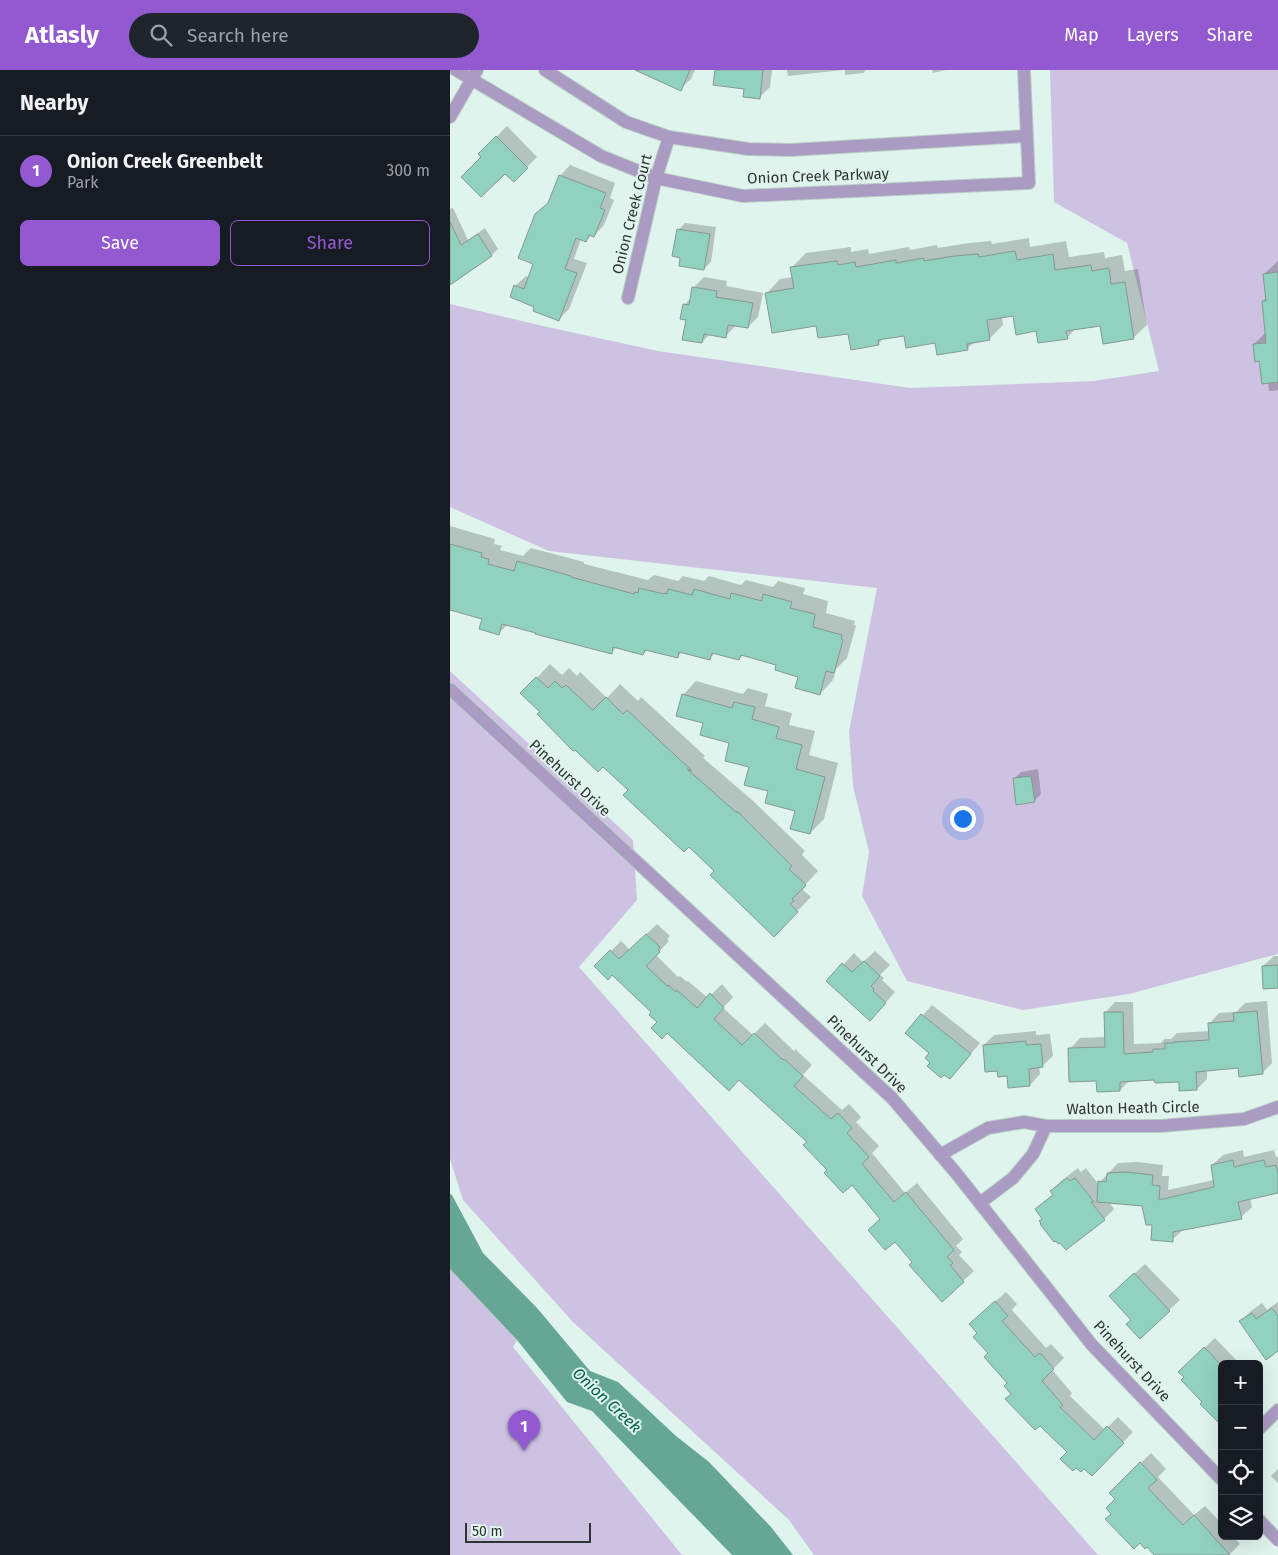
<!DOCTYPE html>
<meta charset="utf-8">
<style>
:root{--surface:#171b24;--page:#20242c;--text:#f1f3f6;--muted:#9ea1a6;--line:#363941;--accent:#9259d1}
body{margin:0;font-family:"Fira Sans",sans-serif;background:var(--page);color:var(--text)}
.controls{position:absolute;right:15px;bottom:15px;display:grid;overflow:hidden;border-radius:8px;box-shadow:0 5px 20px #0002}
.controls button{width:45px;height:45px;display:grid;place-items:center;padding:0;border:0;border-bottom:1px solid var(--line);background:var(--surface);color:var(--text);font:25px sans-serif}
.scale{position:absolute;left:15px;bottom:12px;width:126px;box-sizing:border-box;padding-left:5px;border:2px solid #2d3532;border-top:0;font-size:14px;line-height:18px;white-space:nowrap;color:#2d3532;-webkit-text-stroke:4px #e0f4ee;paint-order:stroke}
.you{position:absolute;left:512px;top:748px;width:18px;height:18px;margin:-12px;border:4px solid #fff;border-radius:50%;background:#1a73e8;box-shadow:0 0 0 8px #1a73e833}
.badge{display:grid;place-items:center;width:32px;height:32px;border-radius:50%;background:var(--accent);color:#fff;font-size:16px;font-weight:700}
.pin{position:absolute;translate:-50% -41px;filter:drop-shadow(0 1px 2px #0008)}
.pin::after{content:'';position:absolute;top:26px;width:18px;height:15px;background:inherit;clip-path:polygon(0 0,100% 0,50% 100%)}
.list{margin:0;padding:0;list-style:none}
h2{display:flex;justify-content:space-between;align-items:center;height:65px;margin:0;padding:0 20px;font-size:21px}
h2 small{font-size:16px;font-weight:400;color:var(--muted)}
.list li{display:grid;grid-template-columns:32px 1fr auto;gap:15px;align-items:center;box-sizing:border-box;height:70px;padding:0 20px;border-top:1px solid var(--line)}
.list b{display:block;font-size:19px;white-space:nowrap}
.list p{margin:0;font-size:16px;white-space:nowrap;color:var(--muted)}
.list em{font-size:16px;font-style:normal;color:var(--muted)}
.actions{display:flex;gap:10px;padding:15px 20px}
.actions a{flex:1;padding:11px 0;border:1px solid var(--accent);border-radius:8px;text-align:center;font-size:18px;color:var(--accent)}
.actions .main{background:var(--accent);color:#fff}
.icon{flex:none;width:28px;height:28px;fill:none;stroke:currentColor;stroke-width:2;stroke-linecap:round;stroke-linejoin:round}
.map{position:relative;flex:none;width:828px;height:1485px;overflow:hidden}
header{display:flex;align-items:center;gap:30px;box-sizing:border-box;height:70px;padding:0 25px;background:var(--accent);color:#fff}
header strong{font-size:24px}
nav{display:flex;gap:28px;margin-inline-start:auto;font-size:18px}
.search{width:350px;height:45px;background:var(--page);display:flex;align-items:center;gap:12px;box-sizing:border-box;padding:0 18px;border-radius:28px;color:var(--muted);font-size:19px}
main{display:flex}
aside{flex:1;background:var(--surface)}
.map>svg:first-child{display:block}
</style>
<header>
<strong>Atlasly</strong>
<div class="search"><svg class="icon" aria-label="search" viewBox="0 0 24 24"><circle cx="10" cy="10" r="6"/><path d="M15 15l6 6"/></svg>Search here</div>
<nav><a>Map</a><a>Layers</a><a>Share</a></nav>
</header>
<main>
<aside>
<h2>Nearby<small></small></h2>
<ul class="list">
<li><span class="badge">1</span><div><b>Onion Creek Greenbelt</b><p>Park</p></div><em>300 m</em></li>
</ul>
<div class="actions"><a class="main">Save</a><a>Share</a></div>
</aside>
<div class="map">
<svg width="828" height="1485" viewBox="0 0 828 1485">
<rect width="100%" height="100%" fill="#e0f4ee"/>
<!-- green -->
<path fill="#cec2e2" d="M600,0H828V884L679,924L573,940L457,911L412,826L419,782L403,716L399,661L427,518L99,481L0,437V234L93,256L208,281L460,318L644,311L709,301L677,173L604,132Z
M0,601L183,770L187,830L129,897L648,1485H364L339,1450L123,1252L13,1130L0,1089Z
M0,1199L67,1270L63,1277L232,1485H0Z"/>
<!-- water -->
<path fill="#66a694" d="M0,1124L2,1125L33,1183L87,1238L140,1301L168,1312L226,1366L259,1392L321,1457L343,1485H282L142,1341L117,1332L67,1270L0,1199Z"/>
<!-- shadow -->
<path fill="#0003" d="M187,0H245L241,9L230,19Z
M266,0H322L320,17L309,28Z
M337,0H393L338,6Z
M395,0H416L413,3L395,5Z
M482,0H496L483,3Z
M57,56L87,87L64,110L30,84Z
M120,95L165,113L160,128L164,130L154,155L144,166L142,165L136,171L131,169L124,189L137,193L119,239L109,249L86,236L65,216L76,206L79,207L85,193L86,145L100,131L110,106Z
M3,138L18,170L35,158L48,179L42,185L4,211L0,204V139Z
M235,153L266,157L261,192L254,199L228,160Z
M579,168L580,177L616,171L619,187L654,182L655,188L672,185L675,201L688,199L697,255L683,268L651,255L626,258L617,268L587,260L564,245L552,247L553,255L539,269L524,272L517,279L455,264L435,267L428,274L399,262L368,255L317,223L330,209L343,207L342,197L356,183L401,177V182L418,179L419,184L459,177L460,180L487,175L488,178L519,173L541,171L542,174Z
M828,191V320L819,321L818,312L804,274L816,262L813,231L817,227L814,204Z
M254,207L277,211L276,216L313,223L308,247L298,257L286,255L275,267L260,264L252,272L237,249L234,235L242,227L244,217Z
M0,456L45,469L44,474L52,476L50,480L73,486L81,478L134,492V494L198,510L204,505L228,511L233,506L254,511L259,506L291,515L296,510L323,517L328,511L355,518L353,524L378,531L376,543L405,551L404,555L406,556L397,588L386,599L383,610L370,624L350,606L328,594L294,584L289,589L265,583L259,589L233,581L227,587L198,579L193,584L167,577L161,583L58,554L49,563L34,548L0,538Z
M100,594L112,605L119,598L127,606L130,602L157,628L170,614L188,631L191,627L255,686L253,688L301,729L355,781L352,785L368,801L355,815L356,816L353,820L361,827L324,865L266,801L180,720L72,623Z
M246,611L293,624L298,618L318,624L315,636L342,643L339,655L365,661L359,685L388,693L374,749L360,763L347,740L320,720L281,672L255,652L233,625Z
M588,699L591,724L584,731L564,709L571,702Z
M207,854L220,866L217,869L219,871L206,885L228,907L230,906L237,912L238,911L258,928L272,914L283,927L273,938L303,965L315,953L344,981L345,979L362,995L353,1005L392,1040L399,1034L411,1047L406,1052L429,1076L422,1083L455,1123L467,1113L513,1169L506,1176L512,1182L509,1185L524,1201L492,1230L431,1148L402,1113L378,1100L358,1072L289,1009L208,952L203,942L162,903L146,896L171,871L180,880Z
M425,881L440,895L430,905L434,908L432,910L445,922L430,939L378,911L404,883L413,892Z
M824,886H828V917L813,896Z
M817,931L822,993L812,1003L789,997L757,1000V1009L747,1019L730,1011L705,1009L680,1010L670,1020L648,1010L620,979L630,968L656,967L655,943L665,932H683L684,974L711,973L714,969H721L727,963L760,961L759,954L769,943L786,942L795,933Z
M482,935L530,973L510,997L482,992L481,983L457,963Z
M586,961V965L600,964L603,986L592,996H589L590,1004L580,1015L549,1000L534,975L544,965Z
M793,1080L794,1087L824,1080L826,1087H828V1122L800,1128L802,1137L791,1147L733,1160L722,1170L703,1154L693,1135L659,1132L664,1139L654,1149L593,1148L586,1140L603,1124L601,1121L611,1111L628,1098L631,1102L636,1098L649,1115L650,1112L668,1093L687,1092L713,1095L712,1106H719L718,1120L764,1110L762,1095L773,1085Z
M695,1194L730,1230L690,1267L671,1216Z
M556,1222L567,1234L562,1240L596,1278L601,1274L614,1288L602,1300L622,1323L620,1326L655,1360L668,1347L683,1362L642,1404L562,1324L559,1313L529,1263L531,1244Z
M828,1232V1280L790,1252L801,1241L812,1233L817,1240Z
M765,1268L790,1294H772V1341L735,1307L740,1292Z
M701,1383L716,1399L708,1407L744,1445L755,1436L772,1454V1466H783L790,1474L779,1485H706L663,1443L667,1429L660,1423Z
M828,1399V1413L821,1406Z"/>
<!-- building -->
<path fill="#91d2bf" stroke="#859892" d="M185,0H240L231,21Z
M265,0H313L310,29L293,27L294,19L263,15Z
M46,66L78,98L64,112L55,104L31,127L11,107L31,87L28,84Z
M109,105L156,123L150,138L155,140L144,167L139,165L136,172L126,168L115,199L127,203L109,251L83,241L84,237L60,227L64,215L74,219L83,194L68,188L85,144L98,133Z
M0,152L11,175L28,164L42,186L0,215Z
M227,159L260,164L254,200L229,196L230,188L222,186Z
M565,181L567,190L603,184L605,200L641,195L642,201L659,198L661,214L675,212L684,269L653,274L650,256L616,261L618,269L588,273L586,261L566,265L563,246L537,250L540,270L517,274L518,280L487,285L485,273L456,278L454,266L428,270L429,275L401,280L398,264L368,268L366,256L322,263L315,223L344,218L340,197L387,191L388,195L405,192L406,197L446,190V193L474,188V191L504,186L528,184L529,187Z
M828,202V312L812,314L809,291L805,292L803,274L816,273L812,231H816L813,204Z
M242,217L267,221L266,227L303,233L298,258L278,255L276,268L254,264L252,273L232,270L236,250L230,249L233,234L239,235Z
M0,474L32,483L31,487L39,489L38,494L64,501L67,491L121,506V507L184,524L185,522L188,523L189,518L214,524V523L217,524L218,519L242,525L244,519L280,529L281,523L312,531L313,524L342,532L340,538L365,544L363,557L392,565L391,569L393,570L384,603L376,601L370,625L345,618L348,607L325,600L326,595L291,585L289,590L262,583L260,590L229,582L228,588L195,580L193,585L163,577L162,584L85,564L86,563L52,554L49,565L29,559L32,549L0,540Z
M86,607L98,618L105,611L112,618L116,615L143,640L156,627L173,644L177,640L242,701L237,699L287,743V741L342,796L339,799L356,815L342,829L344,831L340,834L348,842L324,867L260,805L264,801L239,777L234,782L173,725L178,720L153,697L148,702L125,680L123,681L87,644L90,642L70,623Z
M232,624L282,638L284,632L305,637L302,649L329,657L326,668L352,675L346,699L375,707L360,764L340,759L345,741L315,733L318,721L294,715L299,697L275,691L279,673L250,665L253,653L226,646Z
M581,706L585,732L566,735L563,708Z
M196,864L210,877L208,880L210,882L196,896L217,916L218,915L226,922L227,920L247,938L260,923L274,938L264,949L292,975L304,963L333,990L334,989L353,1006L344,1016L381,1049L388,1043L402,1058L397,1063L419,1087L412,1094L444,1132L456,1122L479,1150L504,1180L497,1187L503,1193L500,1195L514,1212L492,1232L459,1195L462,1192L445,1172L435,1180L418,1160L430,1149L402,1115L393,1123L374,1103L377,1100L353,1075L357,1072L289,1010L279,1021L217,963L212,969L201,958L207,952L199,945L201,942L162,905L158,910L144,896L160,880L169,889Z
M414,891L430,906L421,916L424,919L423,921L436,933L420,951L376,911L392,893L402,902Z
M828,895V918L813,919L812,896Z
M807,941L813,1004L789,1007L788,998L746,1002L747,1020L729,1021V1012L705,1013L704,1010L670,1012V1021L647,1022L646,1011L619,1012L618,978L655,977L654,942H673L674,984L703,982V979H715V973H724V972L759,970L758,953L784,951L783,943Z
M471,944L521,984L500,1009L494,1005L491,1008L477,996L480,993L475,988L479,983L455,963Z
M576,971V975L591,974L593,997L579,999L580,1016L558,1018L557,1006L548,1007L547,1001L535,1002L533,975Z
M783,1090L784,1097L814,1090L816,1097L826,1095L828,1103V1123L788,1132L792,1149L723,1162V1172L701,1170L702,1155H696L692,1136L647,1132L648,1111L656,1112L657,1103L676,1102L703,1105L702,1115L710,1116L709,1130L764,1117L761,1095Z
M617,1108L620,1111L625,1108L644,1132H641L655,1150L616,1180L610,1173L608,1174L606,1171L604,1172L590,1154L591,1153L589,1151L592,1149L585,1139L603,1125L600,1121Z
M684,1203L720,1241L690,1269L676,1254L681,1250L659,1226Z
M545,1231L558,1246L552,1251L585,1287L590,1283L604,1299L592,1311L613,1335L610,1337L644,1370L657,1356L674,1373L642,1406L634,1399L631,1402L626,1398L623,1401L610,1389L617,1382L590,1356L585,1360L555,1329L561,1324L554,1316L557,1313L534,1287L538,1283L523,1267L527,1263L519,1254Z
M822,1238L828,1246V1281L816,1290L789,1251L802,1243L806,1249Z
M754,1277L772,1296V1356L750,1334L752,1332L731,1310L734,1307L728,1302Z
M690,1392L707,1410L698,1418L733,1455L744,1445L780,1485H704L697,1477L695,1479L690,1473L684,1479L655,1449L661,1444L656,1438L665,1429L659,1423Z"/>
<g fill="none" stroke-linecap="round" stroke-linejoin="round">
<!-- minor casing -->
<g stroke="#bccec8" stroke-width="14">
<path id="minor" d="M6,0L151,86L206,108L293,126L579,113L574,0
M95,0L176,52L219,67L298,79L340,80L576,66
M0,47L27,0
M178,228L206,108L219,67
M0,619L442,1028L506,1103L642,1275L772,1410
M490,1085L538,1058L574,1052L596,1056H710L794,1049L828,1037
M530,1133L563,1108L583,1084L596,1056
M809,1359L828,1340
M809,1450L828,1470"/>
</g>
<!-- minor -->
<use href="#minor" stroke="#aa9bc2" stroke-width="12"/>
</g>
<g text-anchor="middle" dominant-baseline="central" stroke-width="4" stroke-linejoin="round" paint-order="stroke">
<!-- street labels -->
<g font-size="15" fill="#2d3532" stroke="#e0f4ee">
<text transform="translate(368 106) rotate(-2)">Onion Creek Parkway</text>
<text transform="translate(182 144) rotate(-76)">Onion Creek Court</text>
<text transform="translate(120 708) rotate(43)">Pinehurst Drive</text>
<text transform="translate(417 984) rotate(44)">Pinehurst Drive</text>
<text transform="translate(683 1038) rotate(-1)">Walton Heath Circle</text>
<text transform="translate(682 1291) rotate(47)">Pinehurst Drive</text>
</g>
<!-- water labels -->
<g font-size="16" font-style="italic" fill="#025e4d" stroke="#e0f4ee">
<text transform="translate(157 1330) rotate(43)">Onion Creek</text>
</g>
</g>
</svg>
<div class="controls">
<button>+</button>
<button>−</button>
<button><svg class="icon" aria-label="locate" viewBox="0 0 24 24"><circle cx="12" cy="12" r="6"/><path d="M12 2v4M12 18v4M2 12h4M18 12h4"/></svg></button>
<button><svg class="icon" aria-label="layers" viewBox="0 0 24 24"><path d="M12 4l9 5-9 5-9-5zM3 14l9 5 9-5"/></svg></button>
</div>
<div class="scale">50 m</div>
<div class="you"></div>
<div class="pin badge" style="left:74px;top:1381px">1</div>
</div>
</main>
